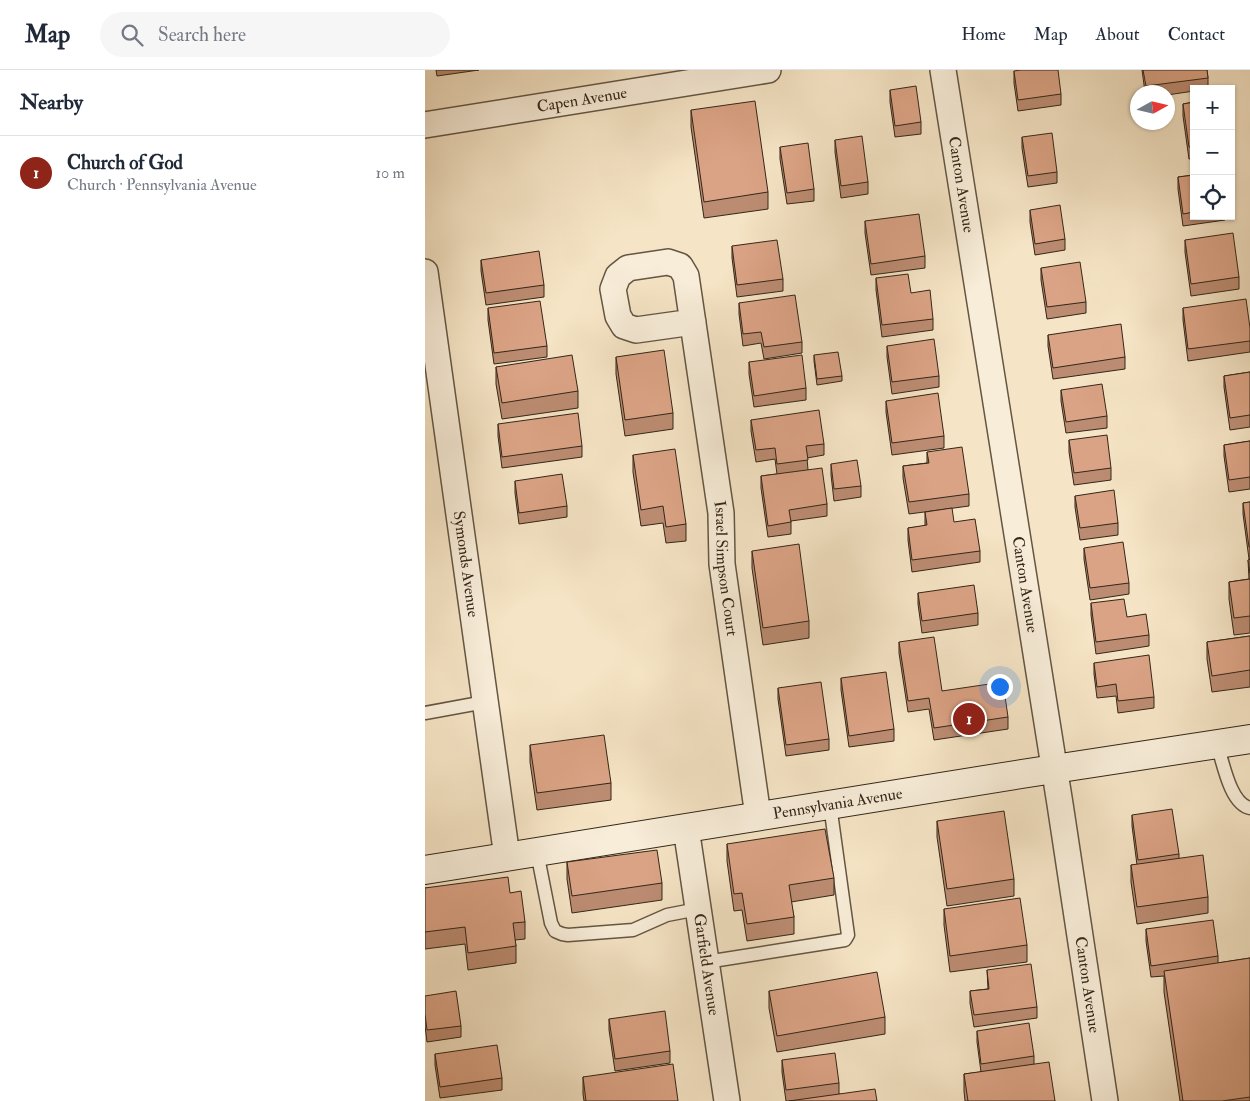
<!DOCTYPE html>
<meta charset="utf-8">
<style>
:root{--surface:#fff;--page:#f6f6f7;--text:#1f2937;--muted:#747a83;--line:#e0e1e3;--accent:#8f2418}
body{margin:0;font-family:"IM FELL Double Pica",serif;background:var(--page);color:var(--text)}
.controls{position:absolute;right:15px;top:15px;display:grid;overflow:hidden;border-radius:0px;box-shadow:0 1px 4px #0004}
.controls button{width:45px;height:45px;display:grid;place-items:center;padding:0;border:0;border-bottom:1px solid var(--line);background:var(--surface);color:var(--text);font:25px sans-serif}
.compass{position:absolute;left:705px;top:15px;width:45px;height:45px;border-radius:50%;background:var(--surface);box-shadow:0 1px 4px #0004;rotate:82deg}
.you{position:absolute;left:574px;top:616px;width:18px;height:18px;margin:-12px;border:4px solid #fff;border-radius:50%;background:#1a73e8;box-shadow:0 0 0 8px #1a73e833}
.badge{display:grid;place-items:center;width:32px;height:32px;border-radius:50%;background:var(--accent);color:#fff;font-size:16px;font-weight:700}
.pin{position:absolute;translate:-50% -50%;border:2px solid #fff;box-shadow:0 1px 5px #0006}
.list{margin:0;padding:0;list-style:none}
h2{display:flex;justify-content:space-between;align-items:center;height:65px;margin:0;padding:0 20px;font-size:21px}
h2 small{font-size:16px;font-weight:400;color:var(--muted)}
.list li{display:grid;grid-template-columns:32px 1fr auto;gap:15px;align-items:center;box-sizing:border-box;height:75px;padding:0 20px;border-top:1px solid var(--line)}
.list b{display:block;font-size:19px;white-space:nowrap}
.list p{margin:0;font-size:16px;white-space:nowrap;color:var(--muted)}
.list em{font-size:16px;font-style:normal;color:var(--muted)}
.icon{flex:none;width:28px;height:28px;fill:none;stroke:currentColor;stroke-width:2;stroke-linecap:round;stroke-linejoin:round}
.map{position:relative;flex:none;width:825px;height:1031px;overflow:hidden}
header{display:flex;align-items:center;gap:30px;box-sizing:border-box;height:70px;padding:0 25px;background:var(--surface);border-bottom:1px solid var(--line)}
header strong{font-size:24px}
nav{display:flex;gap:28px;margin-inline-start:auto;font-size:18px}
.search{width:350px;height:45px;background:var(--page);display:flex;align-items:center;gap:12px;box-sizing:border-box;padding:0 18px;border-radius:28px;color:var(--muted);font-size:19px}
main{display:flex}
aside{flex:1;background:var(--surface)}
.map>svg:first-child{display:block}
</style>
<header>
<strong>Map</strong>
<div class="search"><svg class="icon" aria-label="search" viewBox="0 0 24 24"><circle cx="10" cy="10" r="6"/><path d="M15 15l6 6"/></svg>Search here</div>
<nav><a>Home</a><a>Map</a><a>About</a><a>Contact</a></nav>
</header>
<main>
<aside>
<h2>Nearby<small></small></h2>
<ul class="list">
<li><span class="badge">1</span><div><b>Church of God</b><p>Church · Pennsylvania Avenue</p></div><em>10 m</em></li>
</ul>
</aside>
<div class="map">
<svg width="825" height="1031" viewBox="0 0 825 1031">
<rect width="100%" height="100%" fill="#f5e4c5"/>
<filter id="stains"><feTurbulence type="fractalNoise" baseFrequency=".004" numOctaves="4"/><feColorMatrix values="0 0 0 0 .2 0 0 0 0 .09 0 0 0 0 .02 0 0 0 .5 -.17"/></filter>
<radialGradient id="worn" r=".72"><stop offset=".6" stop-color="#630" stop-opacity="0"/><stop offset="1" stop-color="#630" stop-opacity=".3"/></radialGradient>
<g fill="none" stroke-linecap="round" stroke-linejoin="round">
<!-- lane casing -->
<g stroke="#645643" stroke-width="15">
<path id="lane" d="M0,643L60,632
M792,674C798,692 805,734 825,738
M112,782L126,853L130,861L137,864L143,865L208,860L242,845L273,839
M281,892L420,870L423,865L405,735"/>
</g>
<!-- street casing -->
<g stroke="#645643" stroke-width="28">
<g id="street">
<path id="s1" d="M518,0L635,734L680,1031"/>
<path id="s2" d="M0,55L343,0"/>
<path id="s3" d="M0,202L82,787"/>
<path id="s4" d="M268,252L211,260L199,256L193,246L188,219L193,206L203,198L243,192L255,196L261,206L296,443L297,494L333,746"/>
<path id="s5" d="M261,758L302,1031"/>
</g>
</g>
<!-- secondary casing -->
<g stroke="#332618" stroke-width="30">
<g id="secondary">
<path id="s6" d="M0,800L603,703L825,669"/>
</g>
</g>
<!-- lane -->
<use href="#lane" stroke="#f8edd9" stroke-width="12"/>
<!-- street -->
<use href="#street" stroke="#f8edd9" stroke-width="25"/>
<!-- secondary -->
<use href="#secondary" stroke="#f8edd9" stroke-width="28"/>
</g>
<!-- wall -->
<path fill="#bc8c72" stroke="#332618" d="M11,0H54L12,6Z
M717,0H782L783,8V19H769V21L742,25V22H720Z
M589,1L636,24V35L593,41L589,13Z
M465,20L496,52V64L470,67L465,32Z
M769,32V88L764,89L758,46V34Z
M266,40L343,122V139L279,148L266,57Z
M597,67L632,102V113L603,117L597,78Z
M410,70L443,112V124L416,128L410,82Z
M355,77L389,119V131L362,134L355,89Z
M769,105V146H800V150L758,156L753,119V107Z
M605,140L640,169V180L610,185L605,152Z
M440,151L500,186V198L446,205L440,163Z
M760,170L814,207V219L766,226L760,182Z
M307,176L358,209V221L312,227L307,188Z
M56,190L119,215V227L61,235L56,201Z
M616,198L661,232V243L622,249L616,210Z
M451,208L486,223L508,249V260L457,267L451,220Z
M314,233L377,272V283L339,289L336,273L318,276L314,244Z
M63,238L122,276V287L69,294L63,250Z
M758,238L825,258V282L763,291L758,250Z
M623,265L700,287V299L628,309L623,276Z
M462,276L514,306V317L467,324L462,287Z
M389,285L417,306V311L392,315L389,291Z
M191,287L248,343V359L200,366L191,304Z
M324,292L381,318V330L329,337L324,304Z
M71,297L153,321V338L77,349L71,314Z
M825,302V357L805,360L799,317V306Z
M636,320L682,346V358L641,363L636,331Z
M461,331L519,366V378L467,385L461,342Z
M326,350L399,374V385L382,388L383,400L402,434V446L366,451V464L343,467L336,418V406L352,404L350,389L331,392L326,361Z
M73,354L157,376V387L77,398L73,366Z
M644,370L686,398V410L649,415L644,382Z
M825,371V419L804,422L799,386V375Z
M502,382L544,424V436L484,444L478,408V396L502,393Z
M208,385L261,454V471L241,473L238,453L216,456L208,402Z
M406,394L436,416V427L409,431L406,405Z
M90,411L142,436V447L94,454L90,423Z
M650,426L693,453V465L655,470L650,437Z
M825,432V489H824L818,444V433Z
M500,442L529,452L555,481V492L487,502L483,470V458L500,456Z
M659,478L704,513V524L665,530L659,489Z
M327,481L384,551V568L338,575L327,498Z
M825,489V563L809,565L804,529V512L824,509L823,490Z
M493,523L553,543V555L497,563L493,534Z
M666,533L702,547L724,565V576L671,584L666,545Z
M825,566V617L787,622L782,589V572Z
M474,572L517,621L583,647V659L509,670L504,639L483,642L474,583Z
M669,593L729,627V638L693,643L691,626L672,628L669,604Z
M416,608L469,659V671L424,677L416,620Z
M353,618L404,669V680L361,686L353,629Z
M105,675L186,713V730L112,740L105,692Z
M707,745L754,784V789L783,827V843L712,854L706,812V795H712L707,756Z
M512,751L589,809V826L522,836L512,767Z
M302,774L409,808V825L366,832L369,847V864L322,871L317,840L309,841L302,791Z
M142,792L237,813V830L147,843L142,809Z
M0,818L85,823L100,852V869L90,870L91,876V893L43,900L40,874L0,879Z
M519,839L602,875V892L525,902L519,855Z
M721,859L793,886V893L825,888V1031H755L739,922V906L726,907L721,871Z
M562,900L612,937V948L549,957L545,933V921L563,919Z
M344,921L460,947V964L352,982L344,938Z
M0,926L36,956V967L2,972L0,956Z
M184,949L245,981V993L190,1001L184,960Z
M552,961L609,986V995L630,1031H540L539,1021V1004L556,1002L552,972Z
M10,984L77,1008V1020L15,1028L10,995Z
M357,990L414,1013V1024L452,1031H361L357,1002Z
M158,1007L253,1031H159L158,1024Z"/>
<!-- building -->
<path fill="#dba385" stroke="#332618" d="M596,0H633L636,24L593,30L589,1Z
M718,0H782L783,8L721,16Z
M491,16L496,52L470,56L465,20Z
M330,31L343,122L279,132L266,40Z
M769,32V77H764L758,34Z
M627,63L632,102L603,106L597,67Z
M437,66L443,112L416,116L410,70Z
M383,73L389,119L362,123L355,77Z
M769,105V142L758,144L753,107Z
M635,135L640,169L610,174L605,140Z
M494,144L500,186L446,194L440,151Z
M808,163L814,207L766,214L760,170Z
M352,170L358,209L312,215L307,176Z
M114,181L119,215L61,223L56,190Z
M655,192L661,232L622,237L616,198Z
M483,204L486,223L505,220L508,249L457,255L451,208Z
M370,225L377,272L339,277L336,262L318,264L314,233Z
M821,229L825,258V271L763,279L758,238Z
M115,231L122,276L69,283L63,238Z
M696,254L700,287L628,298L623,265Z
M509,269L514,306L467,312L462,276Z
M239,280L248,343L200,350L191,287Z
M413,282L417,306L392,309L389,285Z
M147,285L153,321L77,333L71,297Z
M377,285L381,318L329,326L324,292Z
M825,302V345L805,348L799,306Z
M677,314L682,346L641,352L636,320Z
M513,323L519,366L467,373L461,331Z
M394,340L399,374L381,376L383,390L352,394L350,378L331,380L326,350Z
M153,343L157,376L77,387L73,354Z
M682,365L686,398L649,403L644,370Z
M825,371V407L804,410L799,375Z
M537,377L544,424L484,432L478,396L504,393L502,382Z
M250,379L261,454L241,457L238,436L216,440L208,385Z
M432,390L436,416L409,419L406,394Z
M397,398L402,434L364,440L366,452L343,456L336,406Z
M137,404L142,436L94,443L90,411Z
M689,420L693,453L655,458L650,426Z
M825,432V477H824L818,433Z
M527,438L529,452L550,449L555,481L487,490L483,458L502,455L500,442Z
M698,472L704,513L665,518L659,478Z
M374,474L384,551L338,558L327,481Z
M825,489V503L823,490Z
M825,509V546L809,548L804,512Z
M549,515L553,543L497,551L493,523Z
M699,529L702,547L721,544L724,565L671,572L666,533Z
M825,566V600L787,606L782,572Z
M509,567L517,621L578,612L583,647L509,658L504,628L483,631L474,572Z
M724,585L729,627L693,631L691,614L672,617L669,593Z
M461,602L469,659L424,666L416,608Z
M396,612L404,669L361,675L353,618Z
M179,665L186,713L112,723L105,675Z
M747,739L754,784L713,790L707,745Z
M579,741L589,809L522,819L512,751Z
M400,759L409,808L364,815L369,847L322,854L317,823L309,824L302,774Z
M232,780L237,813L147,826L142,792Z
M778,785L783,827L712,837L706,795Z
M83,807L85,823L96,821L100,852L88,853L91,876L43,883L40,857L0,862V818Z
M595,828L602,875L525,886L519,839Z
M788,850L793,886L726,896L721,859Z
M825,888V1027L797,1031H758L739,901Z
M606,894L612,937L549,945L545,921L564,919L562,900Z
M452,902L460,947L352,966L344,921Z
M31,921L36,956L2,960L0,944V926Z
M240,941L245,981L190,989L184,949Z
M604,953L609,986L556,994L552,961Z
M72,975L77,1008L15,1017L10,984Z
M410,983L414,1013L361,1020L357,990Z
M624,992L630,1031H543L539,1004Z
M248,994L253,1031H161L158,1007Z
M450,1019L452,1031H364Z"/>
<g text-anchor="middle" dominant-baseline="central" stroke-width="4" stroke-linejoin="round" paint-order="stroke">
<!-- street labels -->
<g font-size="16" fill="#332618" stroke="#f8edd9">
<text stroke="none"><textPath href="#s2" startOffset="159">Capen Avenue</textPath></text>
<text stroke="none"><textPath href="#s1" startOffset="116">Canton Avenue</textPath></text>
<text stroke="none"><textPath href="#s3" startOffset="295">Symonds Avenue</textPath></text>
<text stroke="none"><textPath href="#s4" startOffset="496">Israel Simpson Court</textPath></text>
<text stroke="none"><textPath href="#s1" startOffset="521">Canton Avenue</textPath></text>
<text stroke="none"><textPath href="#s6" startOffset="418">Pennsylvania Avenue</textPath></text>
<text stroke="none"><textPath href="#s5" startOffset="138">Garfield Avenue</textPath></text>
<text stroke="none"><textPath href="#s1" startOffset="926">Canton Avenue</textPath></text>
</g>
</g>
<rect width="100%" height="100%" filter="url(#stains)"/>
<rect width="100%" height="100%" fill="url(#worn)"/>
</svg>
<div class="controls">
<button>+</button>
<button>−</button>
<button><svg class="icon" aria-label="locate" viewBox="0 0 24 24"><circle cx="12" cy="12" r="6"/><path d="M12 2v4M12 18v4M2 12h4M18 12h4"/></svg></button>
</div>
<svg class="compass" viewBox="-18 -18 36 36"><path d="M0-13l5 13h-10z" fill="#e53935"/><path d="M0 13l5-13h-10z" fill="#747a83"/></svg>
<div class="you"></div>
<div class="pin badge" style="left:544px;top:649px">1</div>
</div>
</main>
